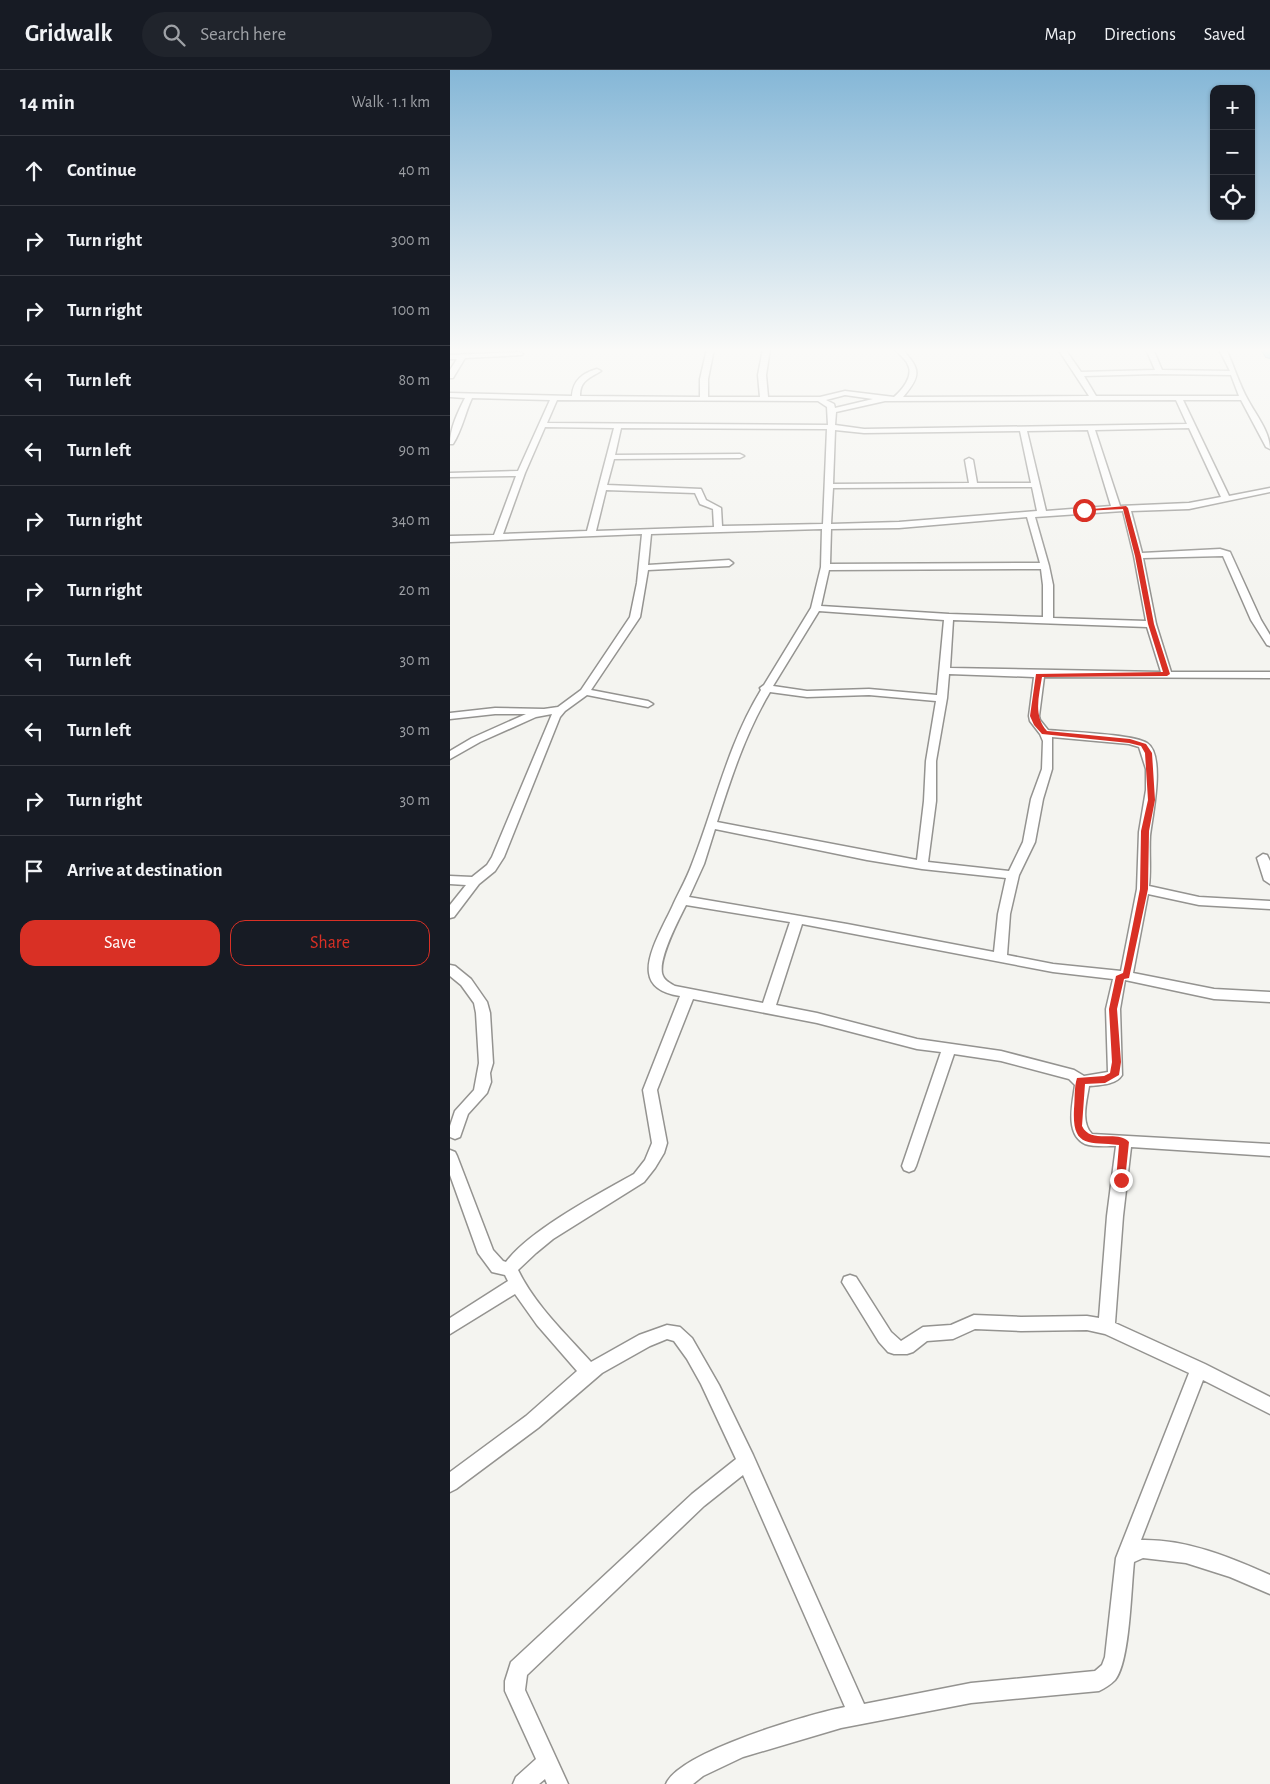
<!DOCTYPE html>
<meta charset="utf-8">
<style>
:root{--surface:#171b24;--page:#20242c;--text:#f1f3f6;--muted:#9ea1a6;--line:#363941;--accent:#d93025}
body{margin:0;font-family:"Alegreya Sans",sans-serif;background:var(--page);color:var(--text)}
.controls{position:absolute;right:15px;top:15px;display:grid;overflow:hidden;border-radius:10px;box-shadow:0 1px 4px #0004}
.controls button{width:45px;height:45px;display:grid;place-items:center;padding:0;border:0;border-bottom:1px solid var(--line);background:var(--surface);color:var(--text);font:25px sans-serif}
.stop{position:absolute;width:15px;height:15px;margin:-11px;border:4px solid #d93025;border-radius:50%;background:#fff}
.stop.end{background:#d93025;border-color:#fff;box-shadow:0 1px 5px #0008}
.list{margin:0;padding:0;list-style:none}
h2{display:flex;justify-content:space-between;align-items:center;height:65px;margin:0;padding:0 20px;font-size:21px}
h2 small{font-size:16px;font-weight:400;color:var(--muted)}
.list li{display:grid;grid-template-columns:32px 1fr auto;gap:15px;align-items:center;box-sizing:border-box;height:70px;padding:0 20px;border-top:1px solid var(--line)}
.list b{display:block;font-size:19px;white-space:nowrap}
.list em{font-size:16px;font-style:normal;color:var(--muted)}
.actions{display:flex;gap:10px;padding:15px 20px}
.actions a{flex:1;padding:11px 0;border:1px solid var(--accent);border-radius:15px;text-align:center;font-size:18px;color:var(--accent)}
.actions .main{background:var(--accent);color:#fff}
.icon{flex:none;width:28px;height:28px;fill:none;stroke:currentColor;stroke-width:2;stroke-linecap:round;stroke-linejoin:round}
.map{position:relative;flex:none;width:820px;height:1714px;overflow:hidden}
header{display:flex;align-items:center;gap:30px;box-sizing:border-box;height:70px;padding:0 25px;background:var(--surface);border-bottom:1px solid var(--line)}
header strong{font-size:24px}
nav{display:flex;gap:28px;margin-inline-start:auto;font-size:18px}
.search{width:350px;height:45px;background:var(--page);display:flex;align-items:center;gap:12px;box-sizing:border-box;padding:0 18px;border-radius:28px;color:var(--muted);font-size:19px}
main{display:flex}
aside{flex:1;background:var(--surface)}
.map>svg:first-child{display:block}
</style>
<header>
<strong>Gridwalk</strong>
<div class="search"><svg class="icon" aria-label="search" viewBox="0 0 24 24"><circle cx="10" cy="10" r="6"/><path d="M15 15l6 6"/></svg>Search here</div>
<nav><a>Map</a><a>Directions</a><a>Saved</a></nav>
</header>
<main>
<aside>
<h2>14 min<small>Walk · 1.1 km</small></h2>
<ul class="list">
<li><svg class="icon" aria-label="ahead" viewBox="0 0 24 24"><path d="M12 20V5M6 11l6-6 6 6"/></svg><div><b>Continue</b></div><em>40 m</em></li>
<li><svg class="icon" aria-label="right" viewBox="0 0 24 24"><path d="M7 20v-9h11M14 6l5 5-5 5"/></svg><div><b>Turn right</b></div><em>300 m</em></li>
<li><svg class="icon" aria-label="right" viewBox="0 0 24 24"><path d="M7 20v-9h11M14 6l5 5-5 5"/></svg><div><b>Turn right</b></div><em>100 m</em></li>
<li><svg class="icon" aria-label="left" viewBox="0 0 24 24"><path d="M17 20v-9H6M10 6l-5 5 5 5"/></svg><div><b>Turn left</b></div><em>80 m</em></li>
<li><svg class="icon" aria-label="left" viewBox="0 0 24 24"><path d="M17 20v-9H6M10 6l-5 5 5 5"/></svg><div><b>Turn left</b></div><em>90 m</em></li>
<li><svg class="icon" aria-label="right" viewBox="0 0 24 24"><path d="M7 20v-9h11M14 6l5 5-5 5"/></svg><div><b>Turn right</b></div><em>340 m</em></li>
<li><svg class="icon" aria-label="right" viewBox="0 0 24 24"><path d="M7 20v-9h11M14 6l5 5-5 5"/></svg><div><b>Turn right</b></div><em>20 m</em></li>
<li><svg class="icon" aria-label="left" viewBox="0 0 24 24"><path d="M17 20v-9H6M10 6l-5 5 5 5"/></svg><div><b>Turn left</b></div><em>30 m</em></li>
<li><svg class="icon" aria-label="left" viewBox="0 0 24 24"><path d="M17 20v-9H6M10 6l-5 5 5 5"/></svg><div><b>Turn left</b></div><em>30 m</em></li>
<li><svg class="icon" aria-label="right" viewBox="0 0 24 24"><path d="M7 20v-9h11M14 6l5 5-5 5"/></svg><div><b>Turn right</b></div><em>30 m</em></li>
<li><svg class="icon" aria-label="arrive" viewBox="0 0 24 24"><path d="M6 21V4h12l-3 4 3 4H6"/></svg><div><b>Arrive at destination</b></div></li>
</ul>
<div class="actions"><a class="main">Save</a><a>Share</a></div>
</aside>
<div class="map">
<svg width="820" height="1714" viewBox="0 0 820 1714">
<rect width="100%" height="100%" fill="#f4f4f0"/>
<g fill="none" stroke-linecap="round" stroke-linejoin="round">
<!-- minor casing -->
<g stroke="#949390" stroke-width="3">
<path id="minor" d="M257,279H264L258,309V327H310L308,305L313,279H320L316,305L318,327H370L395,321L444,327C452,320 464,306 458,295C456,289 449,285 445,279H452C470,299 472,305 453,327L639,326L608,279H615L631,302L705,300L696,279H703L712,300L780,301L769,279H776C784,296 789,314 798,330C806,345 820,362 820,379L816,377L791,330H733L779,426L820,418V422L739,439L681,441L692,483L770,479L780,482L811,550L820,565V576L817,575L801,550L773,486L693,488L706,554L721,602H820V608L594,607L589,646L590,650L598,660C618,662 683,664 697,673C716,685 702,747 700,766C699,783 701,800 699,816L749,827L820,831V839L749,835L698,824L683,903L764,919L820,922V932L764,929L675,910L670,939L672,1005C666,1015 650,1015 639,1016C637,1030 630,1052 642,1064L820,1074V1086L681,1077L673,1146L665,1253L755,1294L820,1327V1344L753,1310L691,1470C736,1469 780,1487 820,1505V1524L780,1507L736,1493L693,1488L684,1492C681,1518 680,1592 665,1610C660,1615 655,1618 649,1621L521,1633L391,1658L293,1687L253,1706L243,1714H216C229,1682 359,1644 395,1637L293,1405L254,1436L77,1605L75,1620L118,1714H97L95,1709L89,1714H63L66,1707L86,1689L55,1621V1611L61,1592L242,1424L286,1389L251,1314L237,1289L224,1271L217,1269L200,1276L152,1303L88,1358L6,1419L0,1422V1402L76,1346L127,1301L87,1255L65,1224L0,1264V1248L58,1211L55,1205L42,1202L28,1183L0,1105V1080L5,1082L7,1086L43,1180L53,1191L56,1192C80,1160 148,1124 184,1104L195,1090L202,1073L193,1020L230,926C217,924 201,919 199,903C196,884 215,853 223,835C229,822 237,808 242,794C265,735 278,674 311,620L310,618L314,615L361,538L371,497L372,459L201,464L198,495L279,490L283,493L279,496L198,500L190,547L141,620L198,631L203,634L198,637L137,625L115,641L110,647L54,787L45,801L29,814L4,847L0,848V835L16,815L0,814V806L22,807L37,795L42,787L102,644L86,647L30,672L0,689V681L22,668L76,644H45L0,649V643L45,638L94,639L108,637L131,620L180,547L187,513L192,464L0,472V466L44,465L66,406L0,407V403L68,401L100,330L22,328C15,343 12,360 3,374H0C0,358 8,342 15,328L0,327V323L122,326C123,310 133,303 147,299L151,301C140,308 130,310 130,326L250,327V309ZM705,304L781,305L789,326H646L634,306ZM395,325L423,329L385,338L384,334L376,330ZM107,330L368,331L377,337L378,355L97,353ZM726,330L737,354L414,359L385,355L386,342L435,331ZM95,357L164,358L137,461L53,464L75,403ZM171,358L377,359L373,454L272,456L271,438L256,430L251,419L157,415L164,389L290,388L294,386L290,384L165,385ZM739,358L771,427L739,433L670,436L645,360ZM385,360L414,363L570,361L581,413H527L523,390L519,388L515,390L519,413L383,414ZM638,360L661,436L596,441L577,361ZM582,417L587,441L449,452L381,454L383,418ZM156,420L245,423L250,434L263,439L264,457L146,461ZM673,441L684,486L696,551L603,548V515L599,496L585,447ZM577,447L590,493L380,494L381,459L449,458ZM591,499L593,515V547L499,544L371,536L379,500ZM369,541L494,550L487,625L419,619L357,621L323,616ZM503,550L697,557L711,602L500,598ZM499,604L584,607L579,646L580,651L590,664L593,671L592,699L581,729L573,772L559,801L478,792L486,731V691L497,628ZM320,622L357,627L419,625L486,631L476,691L474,731L467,790L267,752C281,708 296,662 320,622ZM602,667L679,674L689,677L696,699V720L689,762L687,819L671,901L603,894L557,885L560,844L569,805L585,772L593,729L602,699ZM265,759L417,790L472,799L556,808L548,844L544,882L397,854L239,827L254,794ZM236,835L340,852L313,933L225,916C220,913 215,911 213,906C206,892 229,849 236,835ZM352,854L603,902L663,909L656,939L658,1002L634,1006L624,1000L551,981L467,969L367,943L326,935ZM243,929L367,953L467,979L491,982L452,1096L454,1100L459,1102L464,1100L466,1096L504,984L551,991L619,1009L625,1015C623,1032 614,1064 635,1074C643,1077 657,1076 666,1076L657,1146L649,1248L637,1246L571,1247L524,1245L501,1255L473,1257L451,1271L441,1262L406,1207L400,1205L394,1207L392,1212L429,1272L438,1282L444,1284H457L463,1282L477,1271L503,1269L525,1259L571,1261L637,1260L655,1264L739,1303L666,1488L655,1587L652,1595L645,1601L521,1613L414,1634L303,1385L269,1315L242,1268L230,1257L217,1255L189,1265L141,1292C115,1263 85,1235 68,1200L86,1183L103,1169L194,1112L205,1098L214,1083L217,1073L207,1020Z
M70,282L73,284L72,285L15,288L3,308H0V300L7,289H0V285Z
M813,784L817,785L820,791V814L814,810L807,788Z
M0,895L5,896L21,909L37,932L40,943L43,993L40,1003L41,1012L37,1023L18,1044L10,1067L5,1069L0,1067V1056L5,1041L24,1020L29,993L26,943L24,933L11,915L0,906Z"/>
</g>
<!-- highway casing -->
<g stroke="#6093a8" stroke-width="2">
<path id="highway" d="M811,279H820V288L816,287Z"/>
</g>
<!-- minor -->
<use href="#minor" fill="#fff" fill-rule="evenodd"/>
<!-- highway -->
<use href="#highway" fill="#84d3f4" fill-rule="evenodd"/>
</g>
<!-- sky -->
<linearGradient id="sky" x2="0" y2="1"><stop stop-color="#85b7d7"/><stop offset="0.54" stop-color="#fafaf8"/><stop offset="1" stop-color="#fafaf8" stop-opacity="0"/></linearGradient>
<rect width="820" height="519" fill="url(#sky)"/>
<!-- route -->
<path fill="#d93025" d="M676,436L678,438L691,486L704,554L720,604L717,606L592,607C589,626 583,646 597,661L680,669L696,674L702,683L705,730L699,761L698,819L679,908L674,909L667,939L671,992L669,1005L655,1013L635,1014L632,1056C641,1075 668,1059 679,1072L675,1110L671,1114L666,1110L669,1075C638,1072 622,1078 624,1039C625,1030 624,1017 627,1008L654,1006L660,1003L662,992L659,939L666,906L673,903L675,894L690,819L691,761L698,730L695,683L691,676L679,673L592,664L584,655L580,646L586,604L713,602L698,554L685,486L673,439L634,441L631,440Z"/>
</svg>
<div class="controls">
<button>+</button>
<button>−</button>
<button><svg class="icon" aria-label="locate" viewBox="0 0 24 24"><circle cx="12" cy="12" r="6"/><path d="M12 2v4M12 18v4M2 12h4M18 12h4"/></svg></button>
</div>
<div class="stop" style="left:634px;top:440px"></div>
<div class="stop end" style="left:671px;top:1110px"></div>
</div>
</main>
